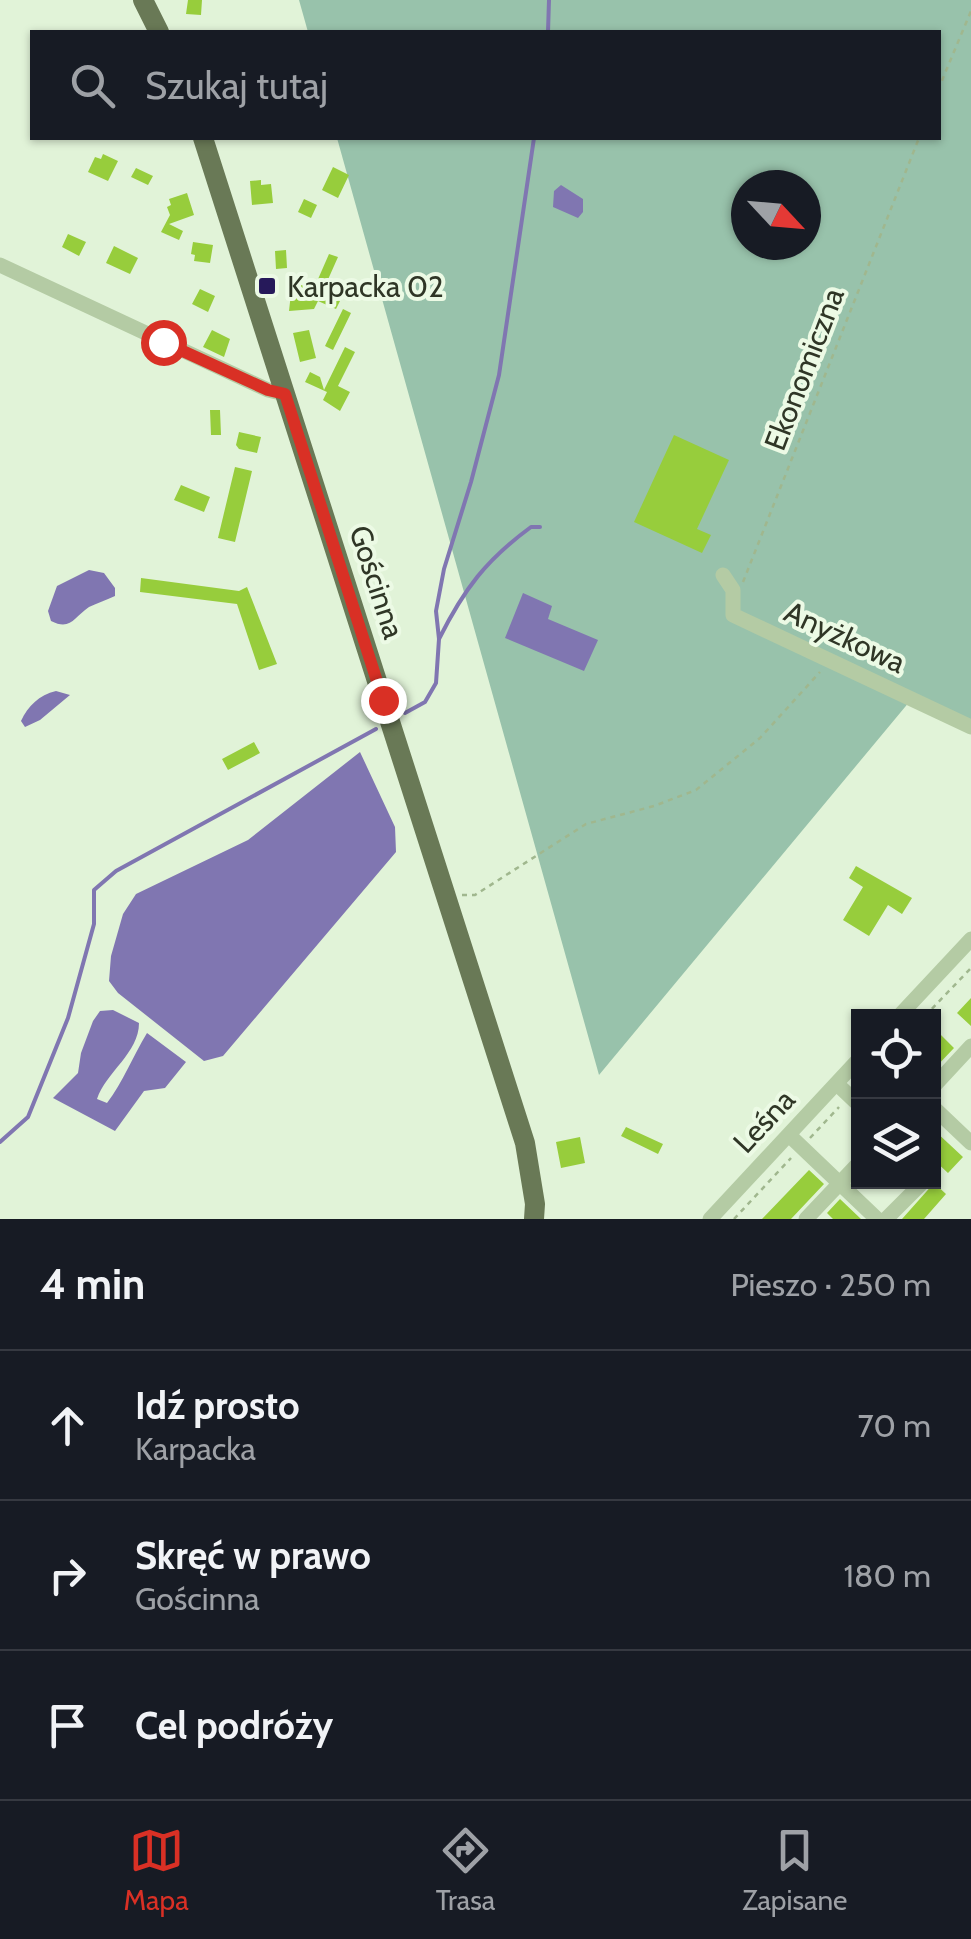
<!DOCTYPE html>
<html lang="pl">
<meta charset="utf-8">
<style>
:root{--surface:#171b24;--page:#20242c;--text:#f1f3f6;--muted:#9ea1a6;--line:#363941;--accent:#d93025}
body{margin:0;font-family:Cabin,sans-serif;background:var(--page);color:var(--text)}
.controls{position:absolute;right:30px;bottom:30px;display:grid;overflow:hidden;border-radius:0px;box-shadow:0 2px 8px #0004}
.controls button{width:90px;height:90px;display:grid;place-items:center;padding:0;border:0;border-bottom:2px solid var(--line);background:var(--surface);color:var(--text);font:50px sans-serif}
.compass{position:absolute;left:731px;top:170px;width:90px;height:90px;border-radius:50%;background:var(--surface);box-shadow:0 2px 8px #0004;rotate:116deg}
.stop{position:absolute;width:30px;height:30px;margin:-22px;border:8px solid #d93025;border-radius:50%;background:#fff}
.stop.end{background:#d93025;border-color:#fff;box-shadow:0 2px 10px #0008}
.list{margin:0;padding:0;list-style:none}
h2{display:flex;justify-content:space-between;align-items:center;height:130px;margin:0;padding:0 40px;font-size:42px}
h2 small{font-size:32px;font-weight:400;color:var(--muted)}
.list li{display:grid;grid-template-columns:65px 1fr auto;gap:30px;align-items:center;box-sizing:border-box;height:150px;padding:0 40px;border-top:2px solid var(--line)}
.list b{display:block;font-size:38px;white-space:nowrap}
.list p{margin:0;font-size:32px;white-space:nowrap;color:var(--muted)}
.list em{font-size:32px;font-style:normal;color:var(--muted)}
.icon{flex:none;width:55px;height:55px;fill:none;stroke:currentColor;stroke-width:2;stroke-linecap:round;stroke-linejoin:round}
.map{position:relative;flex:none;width:971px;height:1219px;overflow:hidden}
.search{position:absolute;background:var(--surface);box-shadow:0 2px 8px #0004;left:30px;right:30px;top:30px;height:110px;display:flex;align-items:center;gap:25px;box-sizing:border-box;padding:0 35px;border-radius:0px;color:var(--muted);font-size:38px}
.sheet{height:580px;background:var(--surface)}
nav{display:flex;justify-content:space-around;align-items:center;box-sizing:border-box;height:140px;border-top:2px solid var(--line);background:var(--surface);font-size:28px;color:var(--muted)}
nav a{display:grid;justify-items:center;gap:5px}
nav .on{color:var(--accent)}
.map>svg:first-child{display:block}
</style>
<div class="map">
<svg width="971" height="1219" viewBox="0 0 971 1219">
<rect width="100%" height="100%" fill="#e1f3d8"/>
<!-- green -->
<path fill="#98c2ab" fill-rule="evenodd" d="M299,0H971V723L915,695L599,1075L337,138H938V32H308ZM746,185H806V245H746Z"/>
<!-- water -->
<path fill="#8076b1" d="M561,185L583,199V212L578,218L553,207L554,191Z
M89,570L104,573L115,588V596C107,600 97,603 89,607C74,617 71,631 51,621L48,611L57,586Z
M523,593L552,606L548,619L598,640L584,671L505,638Z
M56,691L70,695L40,720L25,727L21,721C28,706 39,695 56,691Z
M360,752L395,827L396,852L223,1056L204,1061L118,993L109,981L111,956L123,914L136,894L248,840Z
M113,1010L139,1023C139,1053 106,1072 97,1099L107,1103C123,1082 133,1056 147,1033L186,1062L165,1088L144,1091L115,1131L53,1098L78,1073L81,1053L93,1021L100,1011Z"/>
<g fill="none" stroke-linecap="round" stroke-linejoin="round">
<!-- stream -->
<path stroke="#8076b1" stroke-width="4" d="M548,32L549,0
M439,639C464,589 486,560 531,527H540
M405,713L425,702L436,683L439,639L436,611L444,569L471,482L499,375L534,138
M0,1142L28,1117L68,1018L94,924V890L116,871L376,729"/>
</g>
<!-- building -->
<path fill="#97cd3c" d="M188,0H202L201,15L186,14Z
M103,154L118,161L108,181L88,172L95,157L101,159Z
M333,167L349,175L338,198L322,190Z
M136,168L153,176L148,185L131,177Z
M261,180V185L271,184L273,203L252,205L250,181Z
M187,193L194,215L169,224L183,231L179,240L161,232L170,215L167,207L171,205L169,199Z
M304,199L317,205L311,218L298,212Z
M68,234L86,242L79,256L62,247Z
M193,242L213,245L210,263L194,261L195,255L191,254Z
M114,246L138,258L130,274L106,263Z
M286,250L287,268L276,269L275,251Z
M329,254L338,257L322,293L340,301L336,309L318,301L314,309L289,311L292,284L315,286Z
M200,289L215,296L208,312L192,304Z
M343,309L351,313L333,350L325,346Z
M212,330L230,339L224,357L203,347Z
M309,330L316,358L300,362L293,333Z
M345,347L355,352L338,386L350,392L340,411L323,400L327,392L305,382L310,372L320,377L324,390Z
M210,410H220L221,435H211Z
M239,432L261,437L257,453L239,449L236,445Z
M674,435L729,460L697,529L711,535L702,553L634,522Z
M235,467L252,471L235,542L218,538Z
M181,485L210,497L204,512L174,500Z
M141,578L239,591L247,587L277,664L259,670L237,604L140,592Z
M254,742L260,753L228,770L222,759Z
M856,866L912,898L902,914L888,905L869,936L843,920L863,887L849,878Z
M971,998V1026L957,1013Z
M939,1033L954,1048L934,1069V1038Z
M626,1127L663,1144L658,1154L621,1136Z
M934,1130L963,1157L948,1173L934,1160Z
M580,1137L585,1163L561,1168L556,1142Z
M809,1170L824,1184L791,1219H762Z
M934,1183L946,1194L924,1219H902Z
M840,1199L861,1219H833L827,1213Z"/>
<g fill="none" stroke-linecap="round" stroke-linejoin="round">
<!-- path -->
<path stroke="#a0b78e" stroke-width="2.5" stroke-dasharray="5 5" stroke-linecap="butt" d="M938,90L971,11
M743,582L919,138
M462,895H475L586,824L654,806L696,790L760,738L820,672
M925,1016L971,968
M810,1138L839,1107
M734,1219L791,1158"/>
<!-- minor -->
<path stroke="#b4cba4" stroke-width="15" d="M0,265L268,390L285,394
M723,575L733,590V615L971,727
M899,1016L971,939
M837,1084L858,1104
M934,1086L971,1046
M934,1108L971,1143
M789,1135L877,1219
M710,1219L858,1060
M806,1219L858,1164
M886,1219L923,1182"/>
<!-- major -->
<path stroke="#697956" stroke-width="20" d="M143,0L159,32
M203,138L525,1143L535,1204L534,1219"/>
</g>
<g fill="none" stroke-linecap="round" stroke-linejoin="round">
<!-- route -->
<path stroke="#d93025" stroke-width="12" d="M163,342L268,390L285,394L383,700"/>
</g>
<!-- markers -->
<rect fill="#26195a" stroke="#ecfae5" stroke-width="4" x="257" y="276" width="20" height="20" rx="5"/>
<g text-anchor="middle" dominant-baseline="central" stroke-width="8" stroke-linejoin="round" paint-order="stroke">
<!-- poi labels -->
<g font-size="30" fill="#2f3626" stroke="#ecfae5" text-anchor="start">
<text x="287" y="286">Karpacka 02</text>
</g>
<!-- street labels -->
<g font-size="30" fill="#2f3626" stroke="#ecfae5">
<text transform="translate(804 369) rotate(-69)">Ekonomiczna</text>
<text transform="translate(377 582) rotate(72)">Gościnna</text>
<text transform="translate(845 637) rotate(25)">Anyżkowa</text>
<text transform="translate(764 1121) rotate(-47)">Leśna</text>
</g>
</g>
</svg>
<div class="controls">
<button><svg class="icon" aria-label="locate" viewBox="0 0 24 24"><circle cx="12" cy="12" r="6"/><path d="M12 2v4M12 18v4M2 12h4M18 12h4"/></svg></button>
<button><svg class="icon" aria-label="layers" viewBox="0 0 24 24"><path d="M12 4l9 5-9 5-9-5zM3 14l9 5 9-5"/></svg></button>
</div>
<svg class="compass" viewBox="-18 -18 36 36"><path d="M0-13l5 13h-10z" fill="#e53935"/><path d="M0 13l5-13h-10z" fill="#9ea1a6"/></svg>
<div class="stop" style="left:163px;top:342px"></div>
<div class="stop end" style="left:383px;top:700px"></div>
<div class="search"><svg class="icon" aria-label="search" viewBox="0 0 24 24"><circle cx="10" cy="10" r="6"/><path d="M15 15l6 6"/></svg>Szukaj tutaj</div>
</div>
<section class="sheet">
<h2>4 min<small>Pieszo · 250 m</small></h2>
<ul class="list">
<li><svg class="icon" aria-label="ahead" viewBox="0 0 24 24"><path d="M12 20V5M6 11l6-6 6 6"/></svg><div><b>Idź prosto</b><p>Karpacka</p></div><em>70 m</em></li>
<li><svg class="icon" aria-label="right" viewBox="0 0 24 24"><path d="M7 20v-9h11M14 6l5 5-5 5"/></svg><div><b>Skręć w prawo</b><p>Gościnna</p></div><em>180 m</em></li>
<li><svg class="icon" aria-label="arrive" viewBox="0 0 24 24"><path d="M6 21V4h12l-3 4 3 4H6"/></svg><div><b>Cel podróży</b></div></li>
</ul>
</section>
<nav>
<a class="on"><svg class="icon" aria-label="map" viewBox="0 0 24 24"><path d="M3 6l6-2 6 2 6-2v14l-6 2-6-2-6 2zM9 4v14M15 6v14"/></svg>Mapa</a>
<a><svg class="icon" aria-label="directions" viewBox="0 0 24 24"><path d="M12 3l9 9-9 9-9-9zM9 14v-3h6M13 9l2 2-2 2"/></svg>Trasa</a>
<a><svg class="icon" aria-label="saved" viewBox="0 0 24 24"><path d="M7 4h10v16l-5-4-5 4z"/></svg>Zapisane</a>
</nav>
